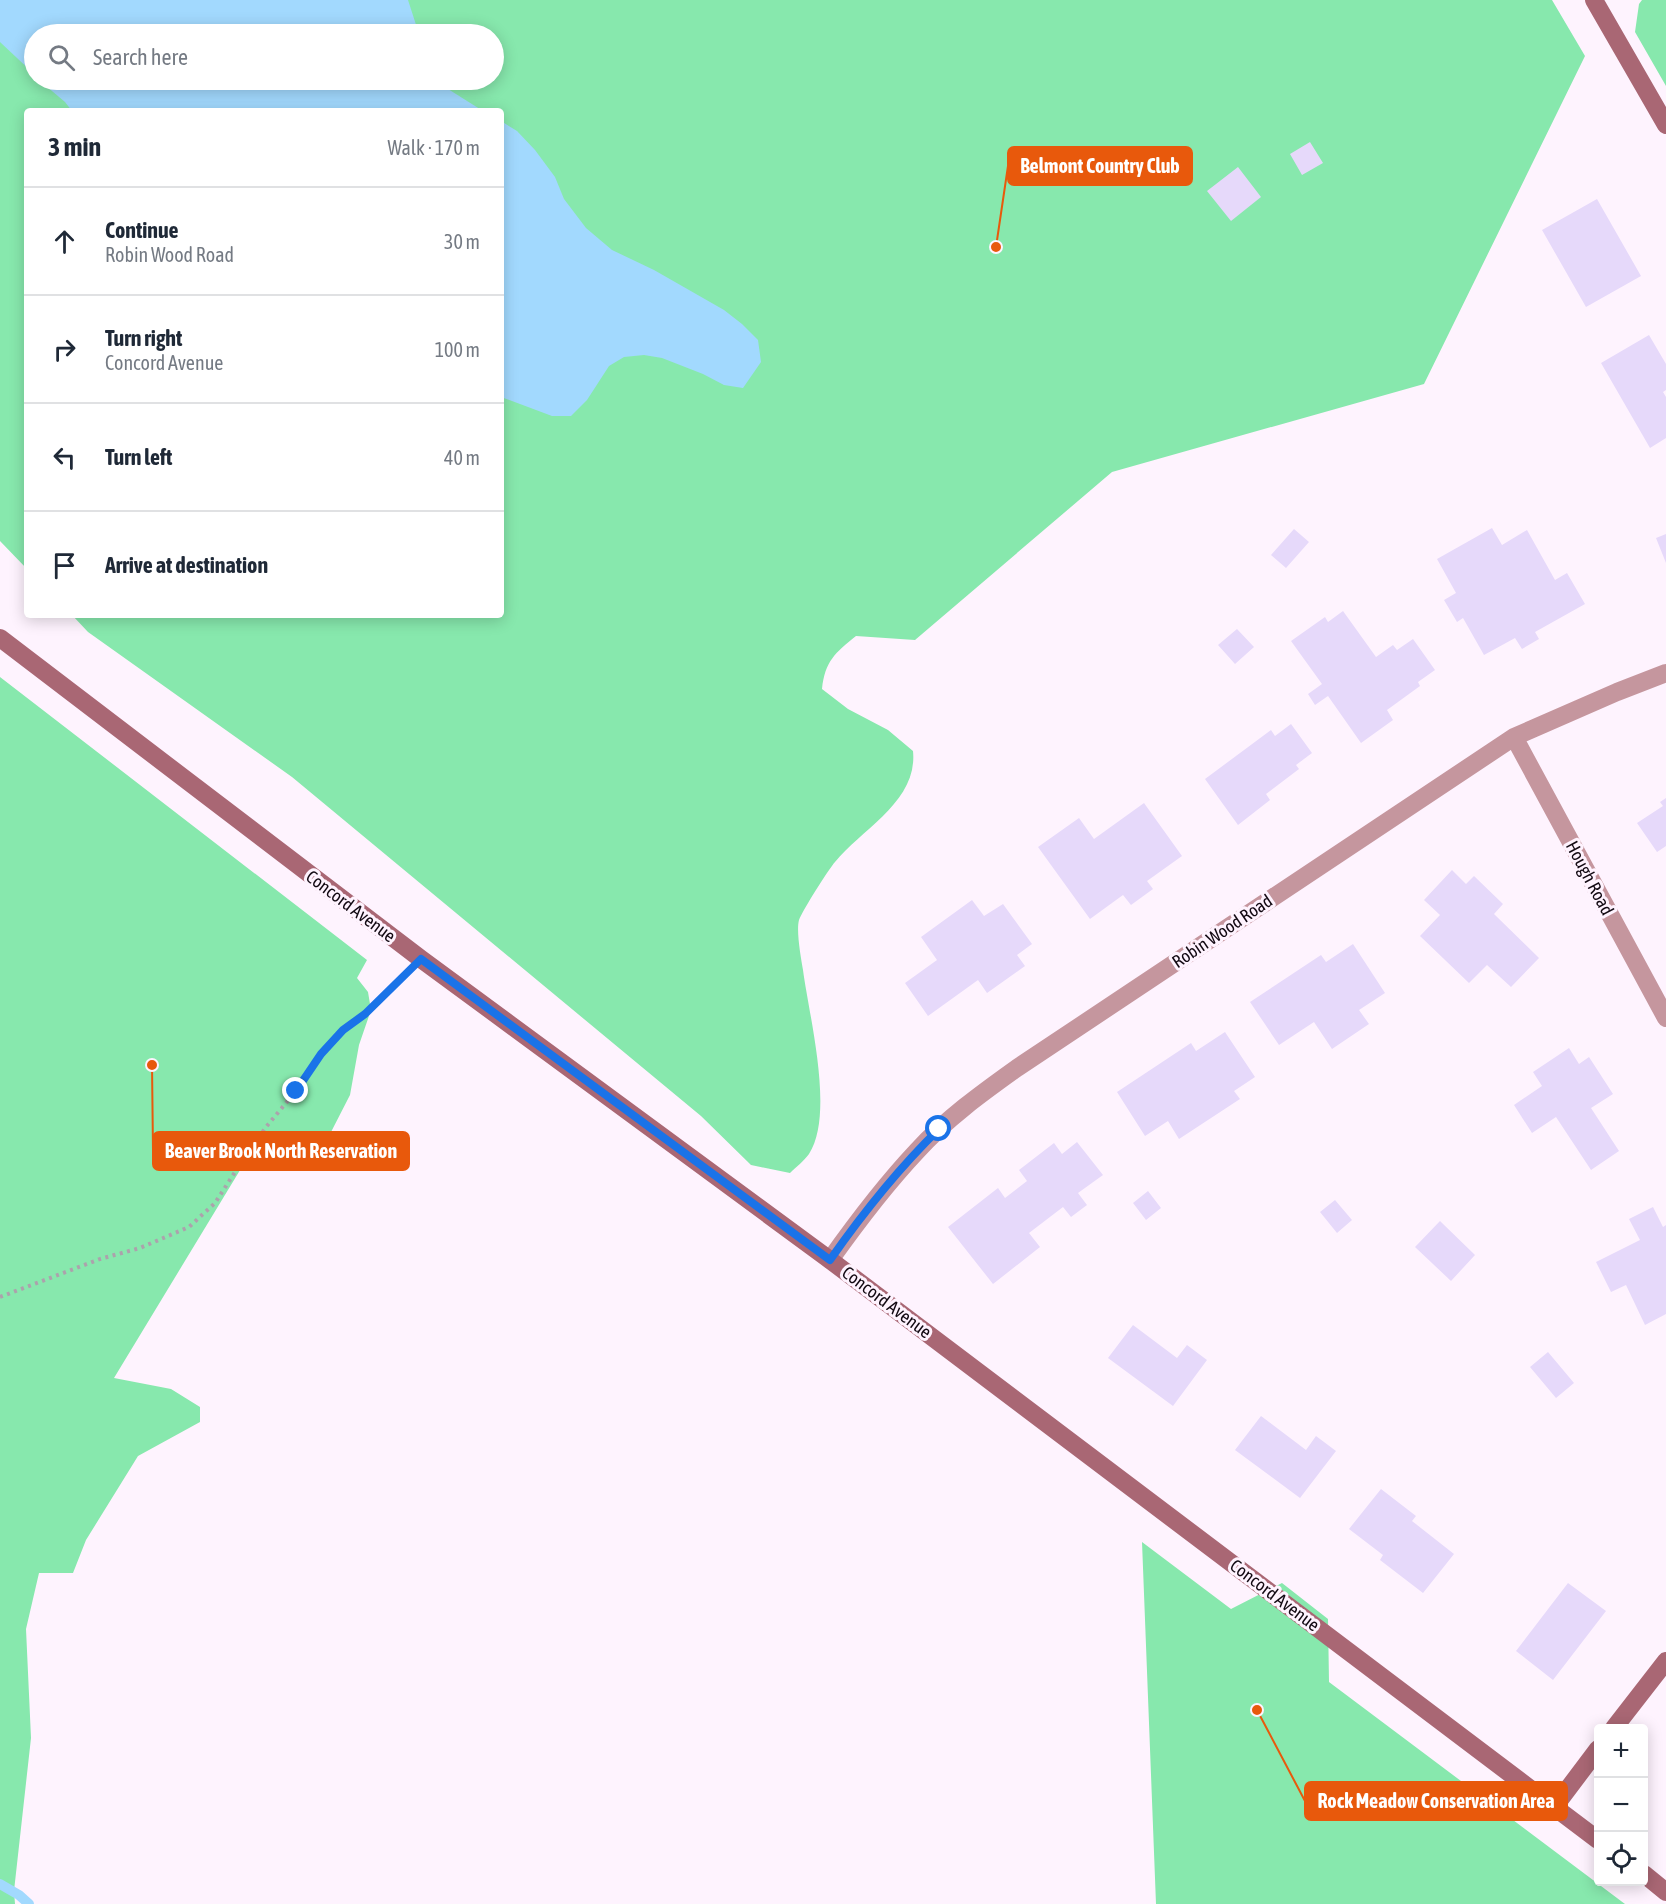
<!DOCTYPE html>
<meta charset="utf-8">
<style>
:root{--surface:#fff;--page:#f2f2f3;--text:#1f2937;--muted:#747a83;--line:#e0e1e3}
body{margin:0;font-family:"Asap Condensed",sans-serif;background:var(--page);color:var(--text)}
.controls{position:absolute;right:18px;bottom:18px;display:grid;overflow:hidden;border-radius:6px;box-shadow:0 3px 15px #0003}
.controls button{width:54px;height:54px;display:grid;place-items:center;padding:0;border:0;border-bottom:2px solid var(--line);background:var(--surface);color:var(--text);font:30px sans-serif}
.stop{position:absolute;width:18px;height:18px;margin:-14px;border:4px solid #1a73e8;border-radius:50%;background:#fff}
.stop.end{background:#1a73e8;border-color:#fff;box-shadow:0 2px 6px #0008}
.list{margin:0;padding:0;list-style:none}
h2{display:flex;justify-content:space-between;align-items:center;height:78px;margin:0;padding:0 24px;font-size:26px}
h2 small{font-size:20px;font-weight:400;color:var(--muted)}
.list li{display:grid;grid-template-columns:39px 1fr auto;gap:18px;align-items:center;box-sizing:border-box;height:108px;padding:0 24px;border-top:2px solid var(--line)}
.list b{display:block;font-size:22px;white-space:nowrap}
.list p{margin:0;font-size:20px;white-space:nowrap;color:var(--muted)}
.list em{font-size:20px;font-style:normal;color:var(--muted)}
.icon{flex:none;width:33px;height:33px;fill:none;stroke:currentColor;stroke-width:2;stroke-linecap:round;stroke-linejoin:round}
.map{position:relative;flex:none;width:1666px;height:1904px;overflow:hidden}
.search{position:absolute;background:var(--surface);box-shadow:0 3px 15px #0003;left:24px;top:24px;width:480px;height:66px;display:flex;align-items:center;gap:15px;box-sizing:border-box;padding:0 21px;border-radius:33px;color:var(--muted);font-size:22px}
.panel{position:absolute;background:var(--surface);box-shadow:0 3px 15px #0003;left:24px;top:108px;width:480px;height:510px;border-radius:6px}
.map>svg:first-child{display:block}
</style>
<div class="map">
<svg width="1666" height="1904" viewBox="0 0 1666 1904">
<rect width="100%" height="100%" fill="#fef3fe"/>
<!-- green -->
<path fill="#87e8ad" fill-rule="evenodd" d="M0,0H1552L1585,56L1424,384L1112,472L915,640L856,636C835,653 825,661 822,689L848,709L888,730L913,751C918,801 863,828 835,862C828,870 803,910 799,920C796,931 801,958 803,970C809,1016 835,1114 809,1154C804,1161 796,1167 790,1173L751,1165L701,1116L292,777L88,632L72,615H501V111H27V569L0,541ZM34,34H494V80H34Z
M1642,0H1666V86L1635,32L1639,4Z
M0,677L367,960L357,978L368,992L371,1010L359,1045L350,1095L330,1134L308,1152L275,1161L251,1152L114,1378L171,1389L200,1407V1422L138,1456L86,1540L73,1573H39L26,1629L31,1738L14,1891L15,1904H0Z
M1142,1542L1231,1609L1282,1583L1328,1619L1329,1682L1625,1904H1156Z"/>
<!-- water -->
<path fill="#a2d9fe" d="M0,0H408L419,34H34V74L0,42Z
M39,80H440L448,89L483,111H72L65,102Z
M501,121L517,131L535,150L555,177L564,199L586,228L612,250L654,270L724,310L742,324L758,340L761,362L743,388L724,385L703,374L662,358L644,355L624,357L609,366L587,400L571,416H552L501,397Z"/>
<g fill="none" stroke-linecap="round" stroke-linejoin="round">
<!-- stream -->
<path stroke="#a2d9fe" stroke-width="10" d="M0,1884L19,1895L29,1904"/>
</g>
<!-- building -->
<path fill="#e6d9fa" d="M1310,142L1323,163L1302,175L1290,154Z
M1238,167L1261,197L1231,221L1207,191Z
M1597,199L1641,276L1586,307L1542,230Z
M1649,335L1666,364V390L1663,392L1666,397V438L1650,448L1601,363Z
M1492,528L1502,545L1527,530L1555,580L1567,573L1585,604L1535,632L1539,639L1522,649L1515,638L1484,655L1463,618L1457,622L1444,600L1456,593L1437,559Z
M1294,529L1309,542L1286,568L1271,555Z
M1666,534V563L1656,538Z
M1343,611L1376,657L1393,645L1397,650L1413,639L1435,670L1418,682L1420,686L1387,710L1393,720L1361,743L1328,696L1315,705L1308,694L1322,684L1291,641L1325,617L1328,622Z
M1237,629L1254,647L1235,664L1218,645Z
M1291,724L1312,753L1296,765L1299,769L1266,794L1270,800L1238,825L1205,779L1271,730L1275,736Z
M1666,798V846L1657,852L1637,823L1663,806L1660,802Z
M1144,803L1182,856L1147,881L1153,889L1131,905L1123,895L1090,919L1038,847L1079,818L1094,839Z
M1452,870L1466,884L1474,876L1503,904L1494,914L1539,958L1511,987L1487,965L1469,983L1420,936L1440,915L1424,900Z
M972,900L984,916L1003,904L1032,944L1017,955L1025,966L987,993L978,980L928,1016L905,983L937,960L921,937Z
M1353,944L1385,993L1359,1010L1369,1024L1332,1049L1314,1022L1279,1045L1250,1002L1321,955L1326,962Z
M1225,1032L1255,1077L1234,1091L1240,1099L1179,1139L1168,1121L1145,1136L1117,1092L1191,1043L1196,1051Z
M1569,1048L1579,1064L1589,1057L1613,1094L1591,1108L1619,1151L1591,1170L1556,1117L1532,1133L1514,1105L1542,1086L1533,1072Z
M1077,1142L1103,1175L1078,1193L1087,1205L1071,1217L1063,1207L1029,1233L1040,1247L993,1284L948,1227L998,1188L1005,1198L1027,1181L1019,1170L1054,1143L1062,1154Z
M1148,1191L1161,1208L1146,1220L1133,1203Z
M1335,1200L1352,1220L1337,1233L1320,1212Z
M1653,1207L1663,1227L1666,1225V1314L1645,1325L1626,1285L1611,1292L1596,1262L1640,1240L1629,1219Z
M1440,1221L1475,1255L1451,1281L1415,1247Z
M1133,1325L1177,1358L1187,1345L1207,1360L1173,1406L1108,1358Z
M1548,1352L1574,1383L1556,1398L1530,1367Z
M1261,1416L1306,1450L1316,1436L1336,1451L1300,1498L1235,1450Z
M1381,1489L1416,1516L1412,1521L1454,1554L1423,1593L1380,1560L1383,1555L1349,1529Z
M1568,1583L1606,1611L1553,1680L1516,1651Z"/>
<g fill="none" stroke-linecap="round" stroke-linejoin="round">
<!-- path -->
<path stroke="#aca2ac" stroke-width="4" stroke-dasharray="3 4.5" stroke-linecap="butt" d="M0,1297L100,1259L140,1248L189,1227L215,1203L237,1169L266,1127L296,1091L321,1054L343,1030L365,1014L403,977"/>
<!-- street -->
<path stroke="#c5969e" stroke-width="18" d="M1514,737L1666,1018
M830,1260C857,1222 885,1185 917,1151C946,1119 982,1093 1017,1068L1514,737L1617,692L1666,673"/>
<!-- secondary -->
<path stroke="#a96774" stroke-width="18" d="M1594,0L1666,125
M0,638L421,959L830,1260L1598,1840
M1614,1728L1666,1661
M1555,1806L1598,1749
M1644,1874L1666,1892"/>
</g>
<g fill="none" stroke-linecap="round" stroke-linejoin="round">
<!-- route -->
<path stroke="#1a73e8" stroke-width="8" d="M296,1091L321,1054L343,1030L365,1014L421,959L830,1260C863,1213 898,1169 939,1129"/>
</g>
<g text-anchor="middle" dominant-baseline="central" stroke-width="6" stroke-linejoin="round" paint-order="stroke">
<!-- street labels -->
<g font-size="18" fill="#120912" stroke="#fef3fe">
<text transform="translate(1590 878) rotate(62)">Hough Road</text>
<text transform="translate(351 906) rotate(37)">Concord Avenue</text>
<text transform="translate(1222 931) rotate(-34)">Robin Wood Road</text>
<text transform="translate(887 1302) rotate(37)">Concord Avenue</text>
<text transform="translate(1275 1595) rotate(37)">Concord Avenue</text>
</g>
</g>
<!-- callouts -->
<path fill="none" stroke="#e8590c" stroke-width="2" d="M996 247L1008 166M152 1065L153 1151M1257 1710L1305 1801"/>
<g fill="#e8590c" stroke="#fef3fe" stroke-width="2">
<circle cx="996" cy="247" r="6"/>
<circle cx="152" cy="1065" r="6"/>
<circle cx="1257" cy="1710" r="6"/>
</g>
<g fill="#e8590c" stroke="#e8590c" stroke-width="2">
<rect x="1008" y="147" width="184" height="38" rx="6"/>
<rect x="153" y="1132" width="256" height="38" rx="6"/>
<rect x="1305" y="1782" width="262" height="38" rx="6"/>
</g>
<g font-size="20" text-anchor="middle" font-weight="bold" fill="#fff">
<text x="1100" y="173">Belmont Country Club</text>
<text x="281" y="1158">Beaver Brook North Reservation</text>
<text x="1436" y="1808">Rock Meadow Conservation Area</text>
</g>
</svg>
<div class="controls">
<button>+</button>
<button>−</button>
<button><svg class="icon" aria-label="locate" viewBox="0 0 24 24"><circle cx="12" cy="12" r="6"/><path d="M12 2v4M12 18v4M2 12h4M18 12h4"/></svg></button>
</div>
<div class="stop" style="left:939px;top:1129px"></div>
<div class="stop end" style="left:296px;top:1091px"></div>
<div class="search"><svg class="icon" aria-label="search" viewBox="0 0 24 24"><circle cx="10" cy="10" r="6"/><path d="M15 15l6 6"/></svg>Search here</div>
<section class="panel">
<h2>3 min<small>Walk · 170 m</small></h2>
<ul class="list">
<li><svg class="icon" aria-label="ahead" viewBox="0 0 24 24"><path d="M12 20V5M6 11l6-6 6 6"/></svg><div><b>Continue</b><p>Robin Wood Road</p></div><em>30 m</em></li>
<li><svg class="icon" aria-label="right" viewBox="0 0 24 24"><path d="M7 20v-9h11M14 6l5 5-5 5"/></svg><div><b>Turn right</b><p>Concord Avenue</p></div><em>100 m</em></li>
<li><svg class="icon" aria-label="left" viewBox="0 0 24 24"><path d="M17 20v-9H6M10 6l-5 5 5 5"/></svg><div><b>Turn left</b></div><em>40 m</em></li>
<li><svg class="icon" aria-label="arrive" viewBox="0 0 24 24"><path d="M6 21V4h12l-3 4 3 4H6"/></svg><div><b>Arrive at destination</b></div></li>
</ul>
</section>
</div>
